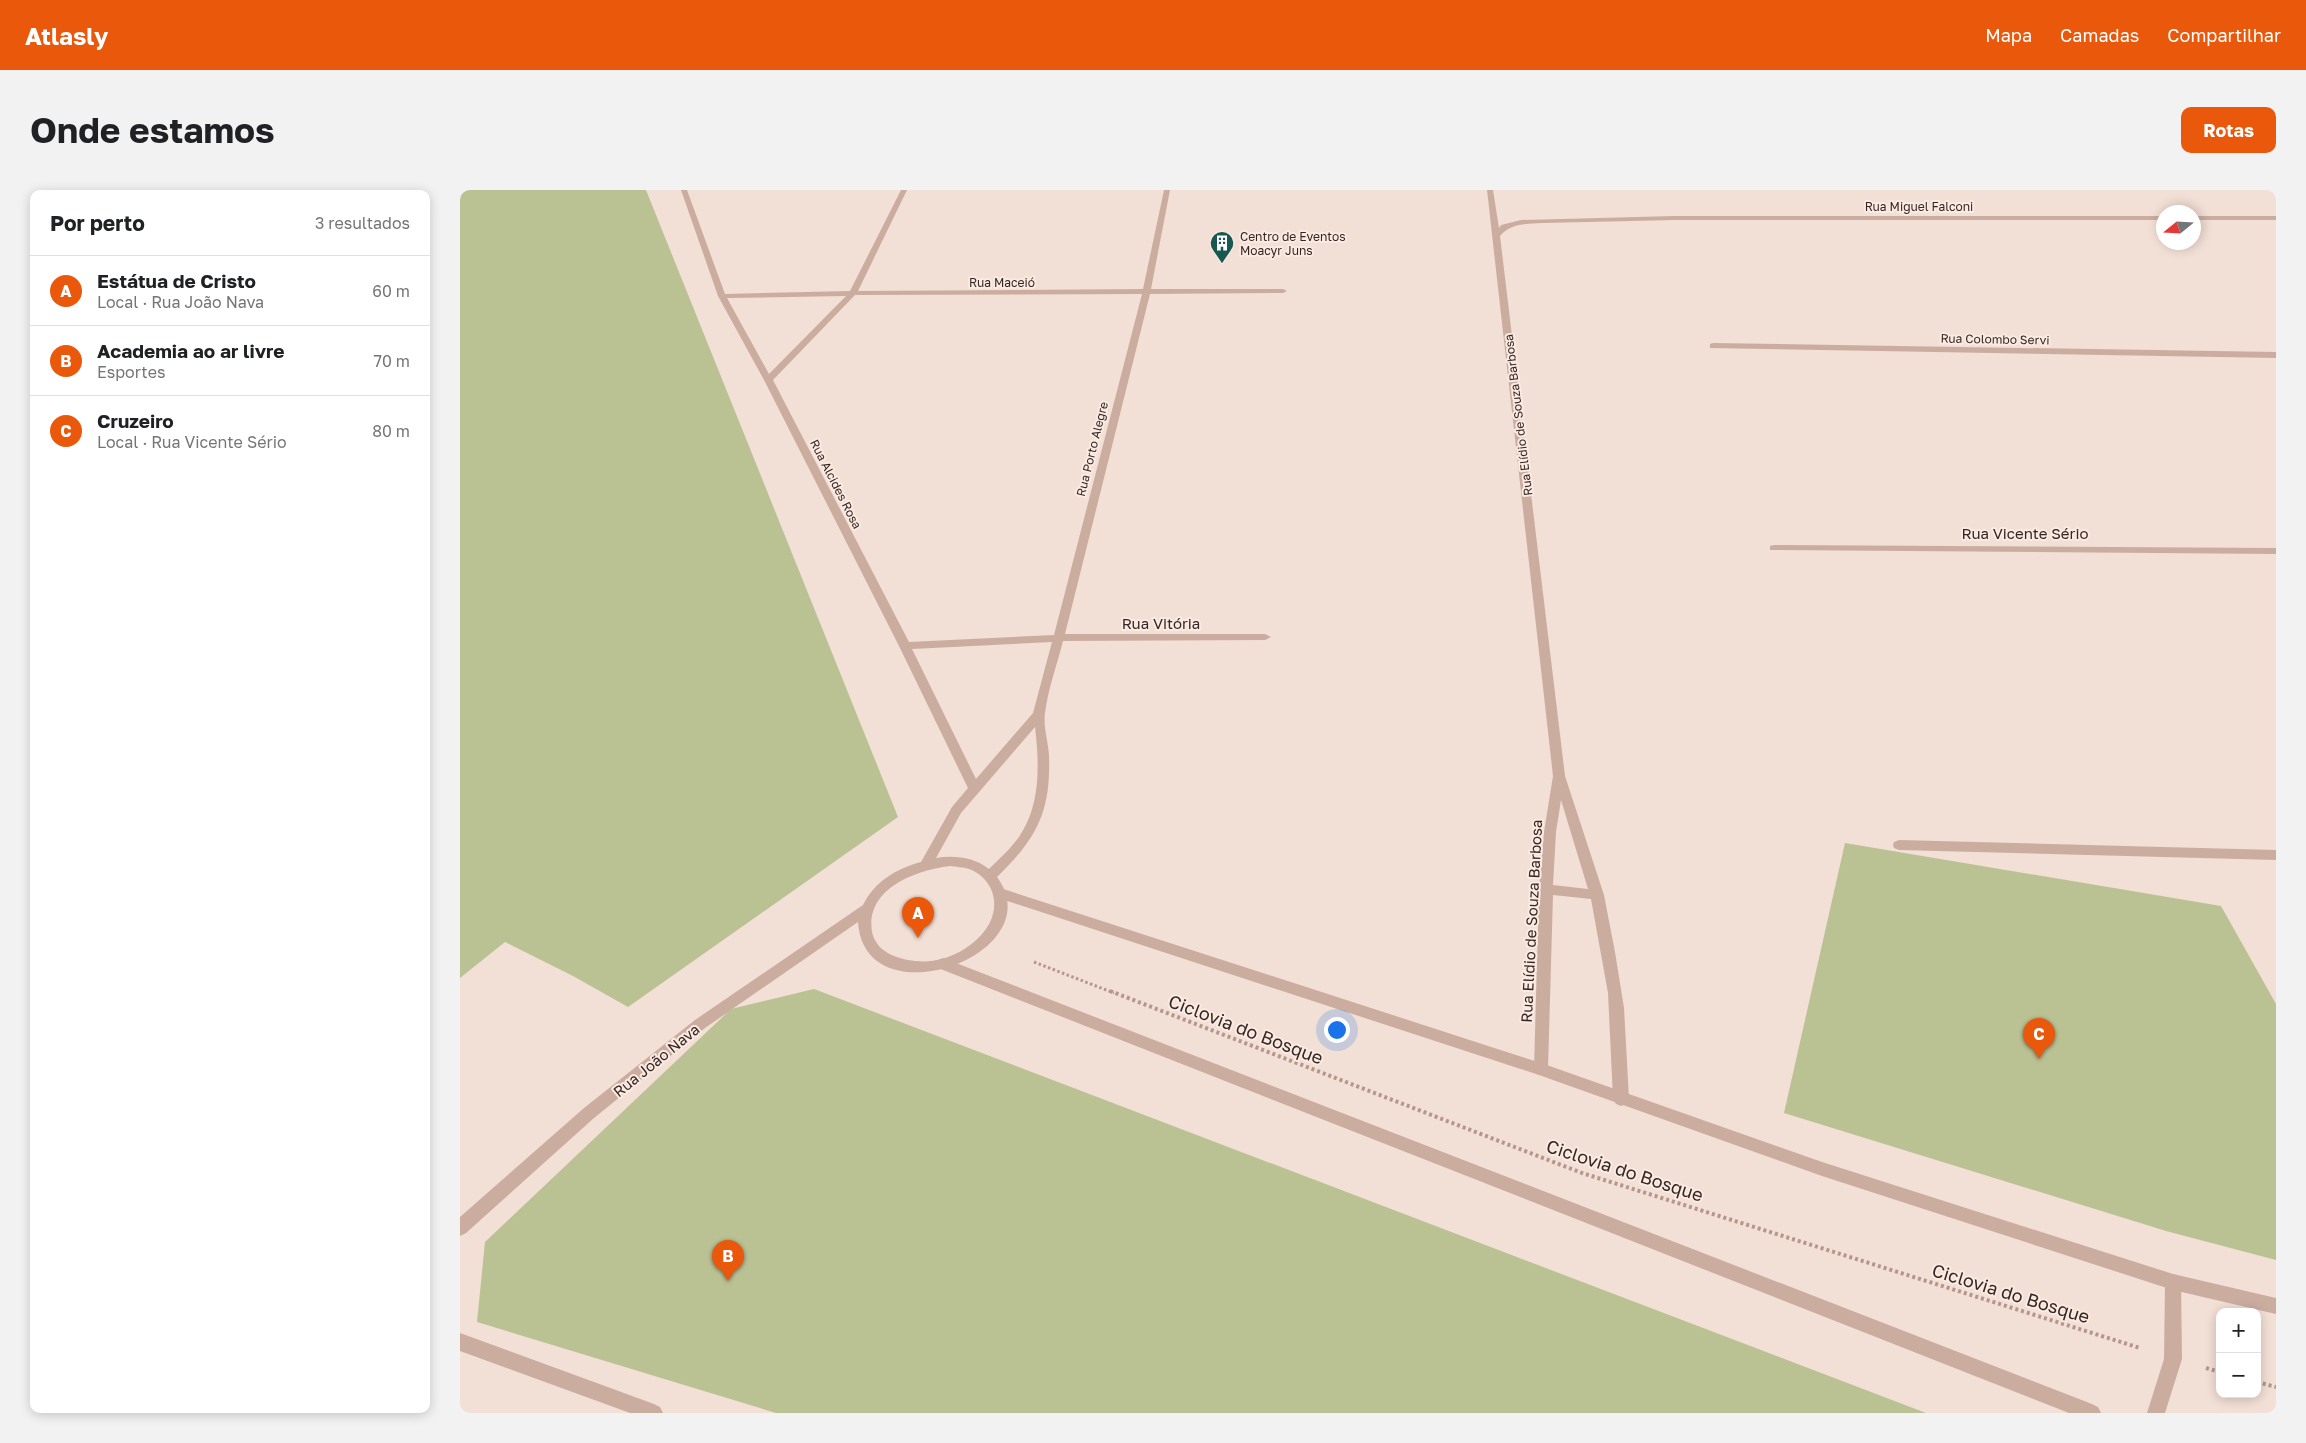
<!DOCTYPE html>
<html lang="pt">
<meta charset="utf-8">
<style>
:root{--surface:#fff;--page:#f2f2f2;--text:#202124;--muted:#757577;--line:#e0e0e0;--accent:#ea580c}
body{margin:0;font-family:"Golos Text",sans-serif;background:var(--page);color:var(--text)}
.controls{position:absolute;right:15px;bottom:15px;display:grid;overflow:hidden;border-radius:10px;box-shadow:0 2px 12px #0003}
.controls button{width:45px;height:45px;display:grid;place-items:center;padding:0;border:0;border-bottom:1px solid var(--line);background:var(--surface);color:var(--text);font:25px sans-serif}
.compass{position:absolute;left:1696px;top:15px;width:45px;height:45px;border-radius:50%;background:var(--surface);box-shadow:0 2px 12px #0003;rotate:252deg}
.you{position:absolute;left:876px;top:839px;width:18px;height:18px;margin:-12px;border:4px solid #fff;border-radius:50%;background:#1a73e8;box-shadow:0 0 0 8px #1a73e833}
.badge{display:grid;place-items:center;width:32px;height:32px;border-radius:50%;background:var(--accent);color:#fff;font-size:16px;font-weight:700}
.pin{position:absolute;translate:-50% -41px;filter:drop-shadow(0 1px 2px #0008)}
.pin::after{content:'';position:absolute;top:26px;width:18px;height:15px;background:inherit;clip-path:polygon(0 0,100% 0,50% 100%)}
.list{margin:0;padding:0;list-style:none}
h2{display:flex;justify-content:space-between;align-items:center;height:65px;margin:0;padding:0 20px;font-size:21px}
h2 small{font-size:16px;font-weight:400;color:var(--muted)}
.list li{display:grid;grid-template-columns:32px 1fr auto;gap:15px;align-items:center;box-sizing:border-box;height:70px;padding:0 20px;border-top:1px solid var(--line)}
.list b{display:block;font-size:19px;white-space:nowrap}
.list p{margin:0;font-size:16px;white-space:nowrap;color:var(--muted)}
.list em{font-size:16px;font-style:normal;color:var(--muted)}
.map{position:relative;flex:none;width:1816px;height:1223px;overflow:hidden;border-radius:10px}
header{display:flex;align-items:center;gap:30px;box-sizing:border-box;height:70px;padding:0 25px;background:var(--accent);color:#fff}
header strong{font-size:24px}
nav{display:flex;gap:28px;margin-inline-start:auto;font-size:18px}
.intro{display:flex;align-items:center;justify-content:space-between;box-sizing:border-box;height:120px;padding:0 30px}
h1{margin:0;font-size:35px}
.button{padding:12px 22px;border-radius:10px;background:var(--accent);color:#fff;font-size:18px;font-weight:700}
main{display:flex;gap:30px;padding:0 30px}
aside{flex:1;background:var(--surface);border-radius:10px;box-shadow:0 2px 12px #0003}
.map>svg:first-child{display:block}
</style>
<header>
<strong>Atlasly</strong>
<nav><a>Mapa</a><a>Camadas</a><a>Compartilhar</a></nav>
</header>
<div class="intro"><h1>Onde estamos</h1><a class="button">Rotas</a></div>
<main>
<aside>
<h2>Por perto<small>3 resultados</small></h2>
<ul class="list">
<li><span class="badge">A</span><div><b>Estátua de Cristo</b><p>Local · Rua João Nava</p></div><em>60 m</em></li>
<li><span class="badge">B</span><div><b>Academia ao ar livre</b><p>Esportes</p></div><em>70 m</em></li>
<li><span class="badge">C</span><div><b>Cruzeiro</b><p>Local · Rua Vicente Sério</p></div><em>80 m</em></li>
</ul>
</aside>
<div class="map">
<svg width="1816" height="1223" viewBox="0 0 1816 1223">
<rect width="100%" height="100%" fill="#f2dfd5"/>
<!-- green -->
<path fill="#bac294" d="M0,0H186L438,627L168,817L113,786L45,752L0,788Z
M1385,653L1761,716L1816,814V1070L1706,1041L1324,923Z
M354,799L1466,1223H316L17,1132L25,1052L271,819Z"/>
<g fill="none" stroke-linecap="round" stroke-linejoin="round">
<!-- path-far1 -->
<path stroke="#b6968b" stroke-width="3" stroke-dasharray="2.5 2.5" stroke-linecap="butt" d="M574,772L654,803"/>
<!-- path -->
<path stroke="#b6968b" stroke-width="4" stroke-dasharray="3 3" stroke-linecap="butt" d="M650,801L1122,983L1680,1158
M1746,1178L1760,1182
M1797,1192L1816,1197"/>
<!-- minor -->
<path fill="#cbada0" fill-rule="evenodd" d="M221,0H227L265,104L390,101L441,0H447L398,101L683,99L704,0H710L691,99H823L827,101L823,103L690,104L605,444H805L811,447L805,450L603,451C597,475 588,499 585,523C583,536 588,551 589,565C591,622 577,648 537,687C594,765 404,832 398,732L245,838L134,928L6,1043L0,1046V1027L124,918L235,830L403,715C415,691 436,679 461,672L492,617L508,598L439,456L304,190L258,106ZM682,104L594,445L449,452L313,190L395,105ZM386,106L309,184L267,108ZM592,452L573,523L516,589L452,459ZM575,537C579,571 581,611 562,642C554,656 541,667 529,679C514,667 494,665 476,668L501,623ZM490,676C496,677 503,677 509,679C518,682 527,690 531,699C545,732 511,761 482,769C467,773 448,772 434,766C423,762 414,753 412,742C405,698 457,680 490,676Z
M1027,0H1033L1039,38L1041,35L1061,30L1214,26H1704V30H1214L1083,33C1066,34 1051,33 1040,46L1105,586L1144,705L1155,762L1164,818L1169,909L1166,914L1161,916L1156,914L1153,909L1148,803L1131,709L1093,705L1088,879L1086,884L1081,885L1076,884L1074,879L1079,699L1084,642L1093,586ZM1101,610L1128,699L1093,695L1096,642Z
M1734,26H1816V30H1734Z
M1253,153L1816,162V168L1250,158V154Z
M1314,355L1816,358V364L1310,360V356Z
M1439,650L1816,660V670L1439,660L1434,658L1433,655L1434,652Z
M1713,1084L1719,1086L1721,1092L1722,1169L1705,1223H1687L1704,1169L1705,1092L1707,1086Z
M0,1143L194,1214L200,1217L203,1223H170L0,1161Z"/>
<!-- tertiary -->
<path fill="#cbada0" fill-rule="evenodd" d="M540,698L1081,873L1362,972L1713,1084L1816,1108V1124L1713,1100L1362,986L1079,885L535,707L533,703L535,699Z
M483,768L1632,1214L1638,1217L1641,1223H1609L478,778L476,774L478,770Z"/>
</g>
<!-- icons -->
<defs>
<g id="building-pin" transform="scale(1.25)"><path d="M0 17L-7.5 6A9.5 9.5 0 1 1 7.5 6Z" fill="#175851" stroke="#faeae1"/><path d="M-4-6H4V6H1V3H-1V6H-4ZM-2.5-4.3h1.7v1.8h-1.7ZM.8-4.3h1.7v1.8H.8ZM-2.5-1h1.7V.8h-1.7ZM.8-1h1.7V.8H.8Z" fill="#fff"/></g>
</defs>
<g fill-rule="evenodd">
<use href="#building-pin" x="762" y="53"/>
</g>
<g text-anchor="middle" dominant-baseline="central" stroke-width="4" stroke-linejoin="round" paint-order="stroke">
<!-- far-street labels -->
<g font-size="12" fill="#342624" stroke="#faeae1">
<text x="1459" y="16">Rua Miguel Falconi</text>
<text x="542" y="92">Rua Maceió</text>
<text transform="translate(1535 149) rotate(1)">Rua Colombo Servi</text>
<text transform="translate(1058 225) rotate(-97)">Rua Elídio de Souza Barbosa</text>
<text transform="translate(632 259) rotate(-76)">Rua Porto Alegre</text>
<text transform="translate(376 294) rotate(63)">Rua Alcides Rosa</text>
</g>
<!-- far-poi labels -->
<g font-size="12" fill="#342624" stroke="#faeae1" text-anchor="start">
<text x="780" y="46">Centro de Eventos<tspan x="780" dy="14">Moacyr Juns</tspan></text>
</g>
<!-- street labels -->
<g font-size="15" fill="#342624" stroke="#faeae1">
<text x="1565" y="343">Rua Vicente Sério</text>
<text x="701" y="433">Rua Vitória</text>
<text transform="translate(1071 731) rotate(-87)">Rua Elídio de Souza Barbosa</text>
<text transform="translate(196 870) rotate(-39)">Rua João Nava</text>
</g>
<!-- near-street labels -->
<g font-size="18" fill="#342624" stroke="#faeae1">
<text transform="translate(786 839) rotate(21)">Ciclovia do Bosque</text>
<text transform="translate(1165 980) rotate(18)">Ciclovia do Bosque</text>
<text transform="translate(1551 1103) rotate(17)">Ciclovia do Bosque</text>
</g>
</g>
</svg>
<div class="controls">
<button>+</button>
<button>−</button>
</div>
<svg class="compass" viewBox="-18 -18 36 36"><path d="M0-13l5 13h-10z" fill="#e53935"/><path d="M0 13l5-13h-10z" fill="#757577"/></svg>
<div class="you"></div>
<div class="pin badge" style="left:458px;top:748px">A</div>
<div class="pin badge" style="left:268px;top:1091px">B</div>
<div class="pin badge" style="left:1579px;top:869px">C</div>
</div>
</main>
